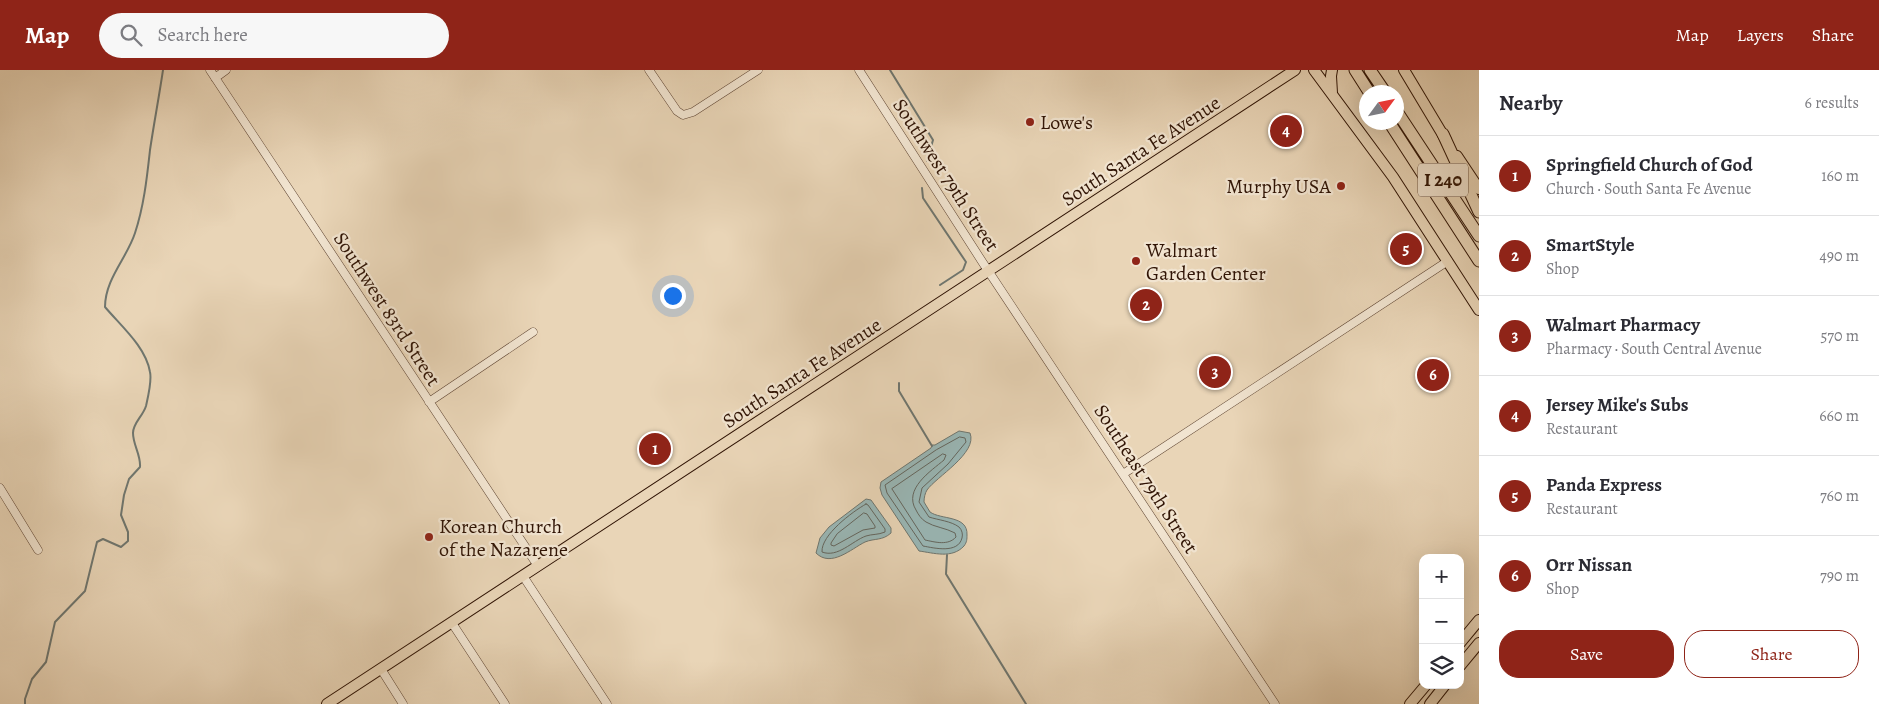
<!DOCTYPE html>
<meta charset="utf-8">
<style>
:root{--surface:#fff;--page:#f7f7f7;--text:#2b2b33;--muted:#7c7c81;--line:#e1e1e2;--accent:#8f2418}
body{margin:0;font-family:Alegreya,serif;background:var(--page);color:var(--text)}
.controls{position:absolute;right:15px;bottom:15px;display:grid;overflow:hidden;border-radius:10px;box-shadow:0 5px 20px #0002}
.controls button{width:45px;height:45px;display:grid;place-items:center;padding:0;border:0;border-bottom:1px solid var(--line);background:var(--surface);color:var(--text);font:25px sans-serif}
.compass{position:absolute;left:1359px;top:15px;width:45px;height:45px;border-radius:50%;background:var(--surface);box-shadow:0 5px 20px #0002;rotate:57deg}
.you{position:absolute;left:672px;top:225px;width:18px;height:18px;margin:-12px;border:4px solid #fff;border-radius:50%;background:#1a73e8;box-shadow:0 0 0 8px #1a73e833}
.badge{display:grid;place-items:center;width:32px;height:32px;border-radius:50%;background:var(--accent);color:#fff;font-size:16px;font-weight:700}
.pin{position:absolute;translate:-50% -50%;border:2px solid #fff;box-shadow:0 1px 5px #0006}
.list{margin:0;padding:0;list-style:none}
h2{display:flex;justify-content:space-between;align-items:center;height:65px;margin:0;padding:0 20px;font-size:21px}
h2 small{font-size:16px;font-weight:400;color:var(--muted)}
.list li{display:grid;grid-template-columns:32px 1fr auto;gap:15px;align-items:center;box-sizing:border-box;height:80px;padding:0 20px;border-top:1px solid var(--line)}
.list b{display:block;font-size:19px;white-space:nowrap}
.list p{margin:0;font-size:16px;white-space:nowrap;color:var(--muted)}
.list em{font-size:16px;font-style:normal;color:var(--muted)}
.actions{display:flex;gap:10px;padding:15px 20px}
.actions a{flex:1;padding:11px 0;border:1px solid var(--accent);border-radius:20px;text-align:center;font-size:18px;color:var(--accent)}
.actions .main{background:var(--accent);color:#fff}
.icon{flex:none;width:28px;height:28px;fill:none;stroke:currentColor;stroke-width:2;stroke-linecap:round;stroke-linejoin:round}
.map{position:relative;flex:none;width:1479px;height:634px;overflow:hidden}
header{display:flex;align-items:center;gap:30px;box-sizing:border-box;height:70px;padding:0 25px;background:var(--accent);color:#fff}
header strong{font-size:24px}
nav{display:flex;gap:28px;margin-inline-start:auto;font-size:18px}
.search{width:350px;height:45px;background:var(--page);display:flex;align-items:center;gap:12px;box-sizing:border-box;padding:0 18px;border-radius:28px;color:var(--muted);font-size:19px}
main{display:flex}
aside{flex:1;background:var(--surface)}
.map>svg:first-child{display:block}
</style>
<header>
<strong>Map</strong>
<div class="search"><svg class="icon" aria-label="search" viewBox="0 0 24 24"><circle cx="10" cy="10" r="6"/><path d="M15 15l6 6"/></svg>Search here</div>
<nav><a>Map</a><a>Layers</a><a>Share</a></nav>
</header>
<main>
<div class="map">
<svg width="1479" height="634" viewBox="0 0 1479 634">
<rect width="100%" height="100%" fill="#e9d5b7"/>
<filter id="stains"><feTurbulence type="fractalNoise" baseFrequency=".004" numOctaves="4"/><feColorMatrix values="0 0 0 0 .2 0 0 0 0 .09 0 0 0 0 .02 0 0 0 .5 -.17"/></filter>
<radialGradient id="worn" r=".72"><stop offset=".6" stop-color="#630" stop-opacity="0"/><stop offset="1" stop-color="#630" stop-opacity=".3"/></radialGradient>
<!-- water -->
<path fill="#99b7b6" stroke="#6f766f" d="M959,361L970,363C978,383 936,407 927,420C925,423 924,428 924,432C926,435 928,439 930,442C941,450 968,445 967,465C967,469 967,472 964,476C952,489 934,483 919,481L882,425L880,418L881,412L931,378L932,375H935Z
M866,429L871,430L891,458V463C882,471 875,468 865,472C851,479 831,498 816,483L820,468L829,457Z"/>
<g fill="none" stroke-linecap="round" stroke-linejoin="round">
<!-- shore -->
<path stroke="#64665e" stroke-width="1" d="M960,367L965,368L966,372L948,394L922,418L919,432L929,447C938,450 951,451 959,457C962,460 963,464 962,468C958,484 934,478 923,476L887,423L885,415L936,380Z
M943,384L946,385L944,390C931,401 903,419 916,440C918,444 921,449 926,452C934,457 946,458 955,463L956,467C948,476 935,472 925,470L892,419Z
M866,434L868,435L885,459V462C878,465 872,464 866,466C852,471 838,488 822,482C821,465 852,442 866,434Z
M864,443L867,444L875,456V458L863,460L834,476L831,475V473L837,464Z"/>
<!-- stream -->
<path stroke="#6f766f" stroke-width="2" d="M890,0L933,70L927,91
M922,118L923,128L966,192L963,200L940,215
M899,313V321L932,376
M947,485L946,504L1026,634
M25,634V629L32,609L46,592L55,552L85,521L97,472L103,469L121,477L128,471V462L121,445L124,425L129,409L140,397C141,385 133,375 133,363C133,353 143,346 146,336C148,327 152,311 150,302C146,277 121,256 105,237C105,209 127,188 135,163C144,136 147,107 150,80C154,53 159,27 163,0"/>
<!-- minor casing -->
<g stroke="#5e4432" stroke-width="9">
<path id="minor" d="M210,0L538,496
M649,0L677,41L683,45L693,42L758,0
M859,0L983,193L1275,634
M215,8L226,0
M429,332L533,262
M1123,404L1448,191
M0,418L38,480
M523,506L607,634
M452,553L505,634
M381,599L403,634"/>
</g>
<!-- major casing -->
<g stroke="#301405" stroke-width="12">
<path id="major" d="M1314,0L1393,107L1479,240
M1404,0L1446,70
M1332,23L1331,6L1332,0
M1457,86L1479,119
M1460,573L1479,550
M1460,596L1479,573
M327,634L1295,0
M1410,634L1426,615
M1430,634L1445,615"/>
</g>
<!-- highway casing -->
<g stroke="#301405" stroke-width="13">
<path id="highway" d="M1355,0L1369,22
M1370,0L1385,22
M1396,40L1479,166
M1389,52L1479,191
M1443,64L1479,142"/>
</g>
<!-- minor -->
<use href="#minor" stroke="#f1e4d0" stroke-width="8"/>
<!-- major -->
<use href="#major" stroke="#e9d5b7" stroke-width="10"/>
<!-- highway -->
<use href="#highway" stroke="#e9d5b7" stroke-width="11"/>
</g>
<!-- markers -->
<g fill="#8f2418" stroke="#f1e4d0" stroke-width="2">
<circle cx="1030" cy="52" r="5"/>
<circle cx="1341" cy="116" r="5"/>
<circle cx="1136" cy="191" r="5"/>
<circle cx="429" cy="467" r="5"/>
</g>
<g text-anchor="middle" dominant-baseline="central" stroke-width="4.5" stroke-linejoin="round" paint-order="stroke">
<!-- shield labels -->
<rect fill="#f1e4d0" stroke="#6a5242" stroke-width="1" x="1418" y="93.5" width="50" height="33" rx="4"/>
<g font-size="19" font-weight="bold" fill="#301405">
<text x="1443" y="110">I 240</text>
</g>
<!-- poi labels -->
<g font-size="20" fill="#301405" stroke="#f1e4d0" text-anchor="start">
<text x="1040" y="52">Lowe's</text>
<text x="1331" y="116" text-anchor="end">Murphy USA</text>
<text x="1146" y="180">Walmart<tspan x="1146" dy="23">Garden Center</tspan></text>
<text x="439" y="456">Korean Church<tspan x="439" dy="23">of the Nazarene</tspan></text>
</g>
<!-- street labels -->
<g font-size="20" fill="#301405" stroke="#f1e4d0">
<text transform="translate(1141 81) rotate(-33)">South Santa Fe Avenue</text>
<text transform="translate(946 105) rotate(57)">Southwest 79th Street</text>
<text transform="translate(387 239) rotate(57)">Southwest 83rd Street</text>
<text transform="translate(802 303) rotate(-33)">South Santa Fe Avenue</text>
<text transform="translate(1146 409) rotate(57)">Southeast 79th Street</text>
</g>
</g>
<rect width="100%" height="100%" filter="url(#stains)"/>
<rect width="100%" height="100%" fill="url(#worn)"/>
</svg>
<div class="controls">
<button>+</button>
<button>−</button>
<button><svg class="icon" aria-label="layers" viewBox="0 0 24 24"><path d="M12 4l9 5-9 5-9-5zM3 14l9 5 9-5"/></svg></button>
</div>
<svg class="compass" viewBox="-18 -18 36 36"><path d="M0-13l5 13h-10z" fill="#e53935"/><path d="M0 13l5-13h-10z" fill="#7c7c81"/></svg>
<div class="you"></div>
<div class="pin badge" style="left:655px;top:379px">1</div>
<div class="pin badge" style="left:1146px;top:235px">2</div>
<div class="pin badge" style="left:1215px;top:302px">3</div>
<div class="pin badge" style="left:1286px;top:61px">4</div>
<div class="pin badge" style="left:1406px;top:179px">5</div>
<div class="pin badge" style="left:1433px;top:305px">6</div>
</div>
<aside>
<h2>Nearby<small>6 results</small></h2>
<ul class="list">
<li><span class="badge">1</span><div><b>Springfield Church of God</b><p>Church · South Santa Fe Avenue</p></div><em>160 m</em></li>
<li><span class="badge">2</span><div><b>SmartStyle</b><p>Shop</p></div><em>490 m</em></li>
<li><span class="badge">3</span><div><b>Walmart Pharmacy</b><p>Pharmacy · South Central Avenue</p></div><em>570 m</em></li>
<li><span class="badge">4</span><div><b>Jersey Mike's Subs</b><p>Restaurant</p></div><em>660 m</em></li>
<li><span class="badge">5</span><div><b>Panda Express</b><p>Restaurant</p></div><em>760 m</em></li>
<li><span class="badge">6</span><div><b>Orr Nissan</b><p>Shop</p></div><em>790 m</em></li>
</ul>
<div class="actions"><a class="main">Save</a><a>Share</a></div>
</aside>
</main>
